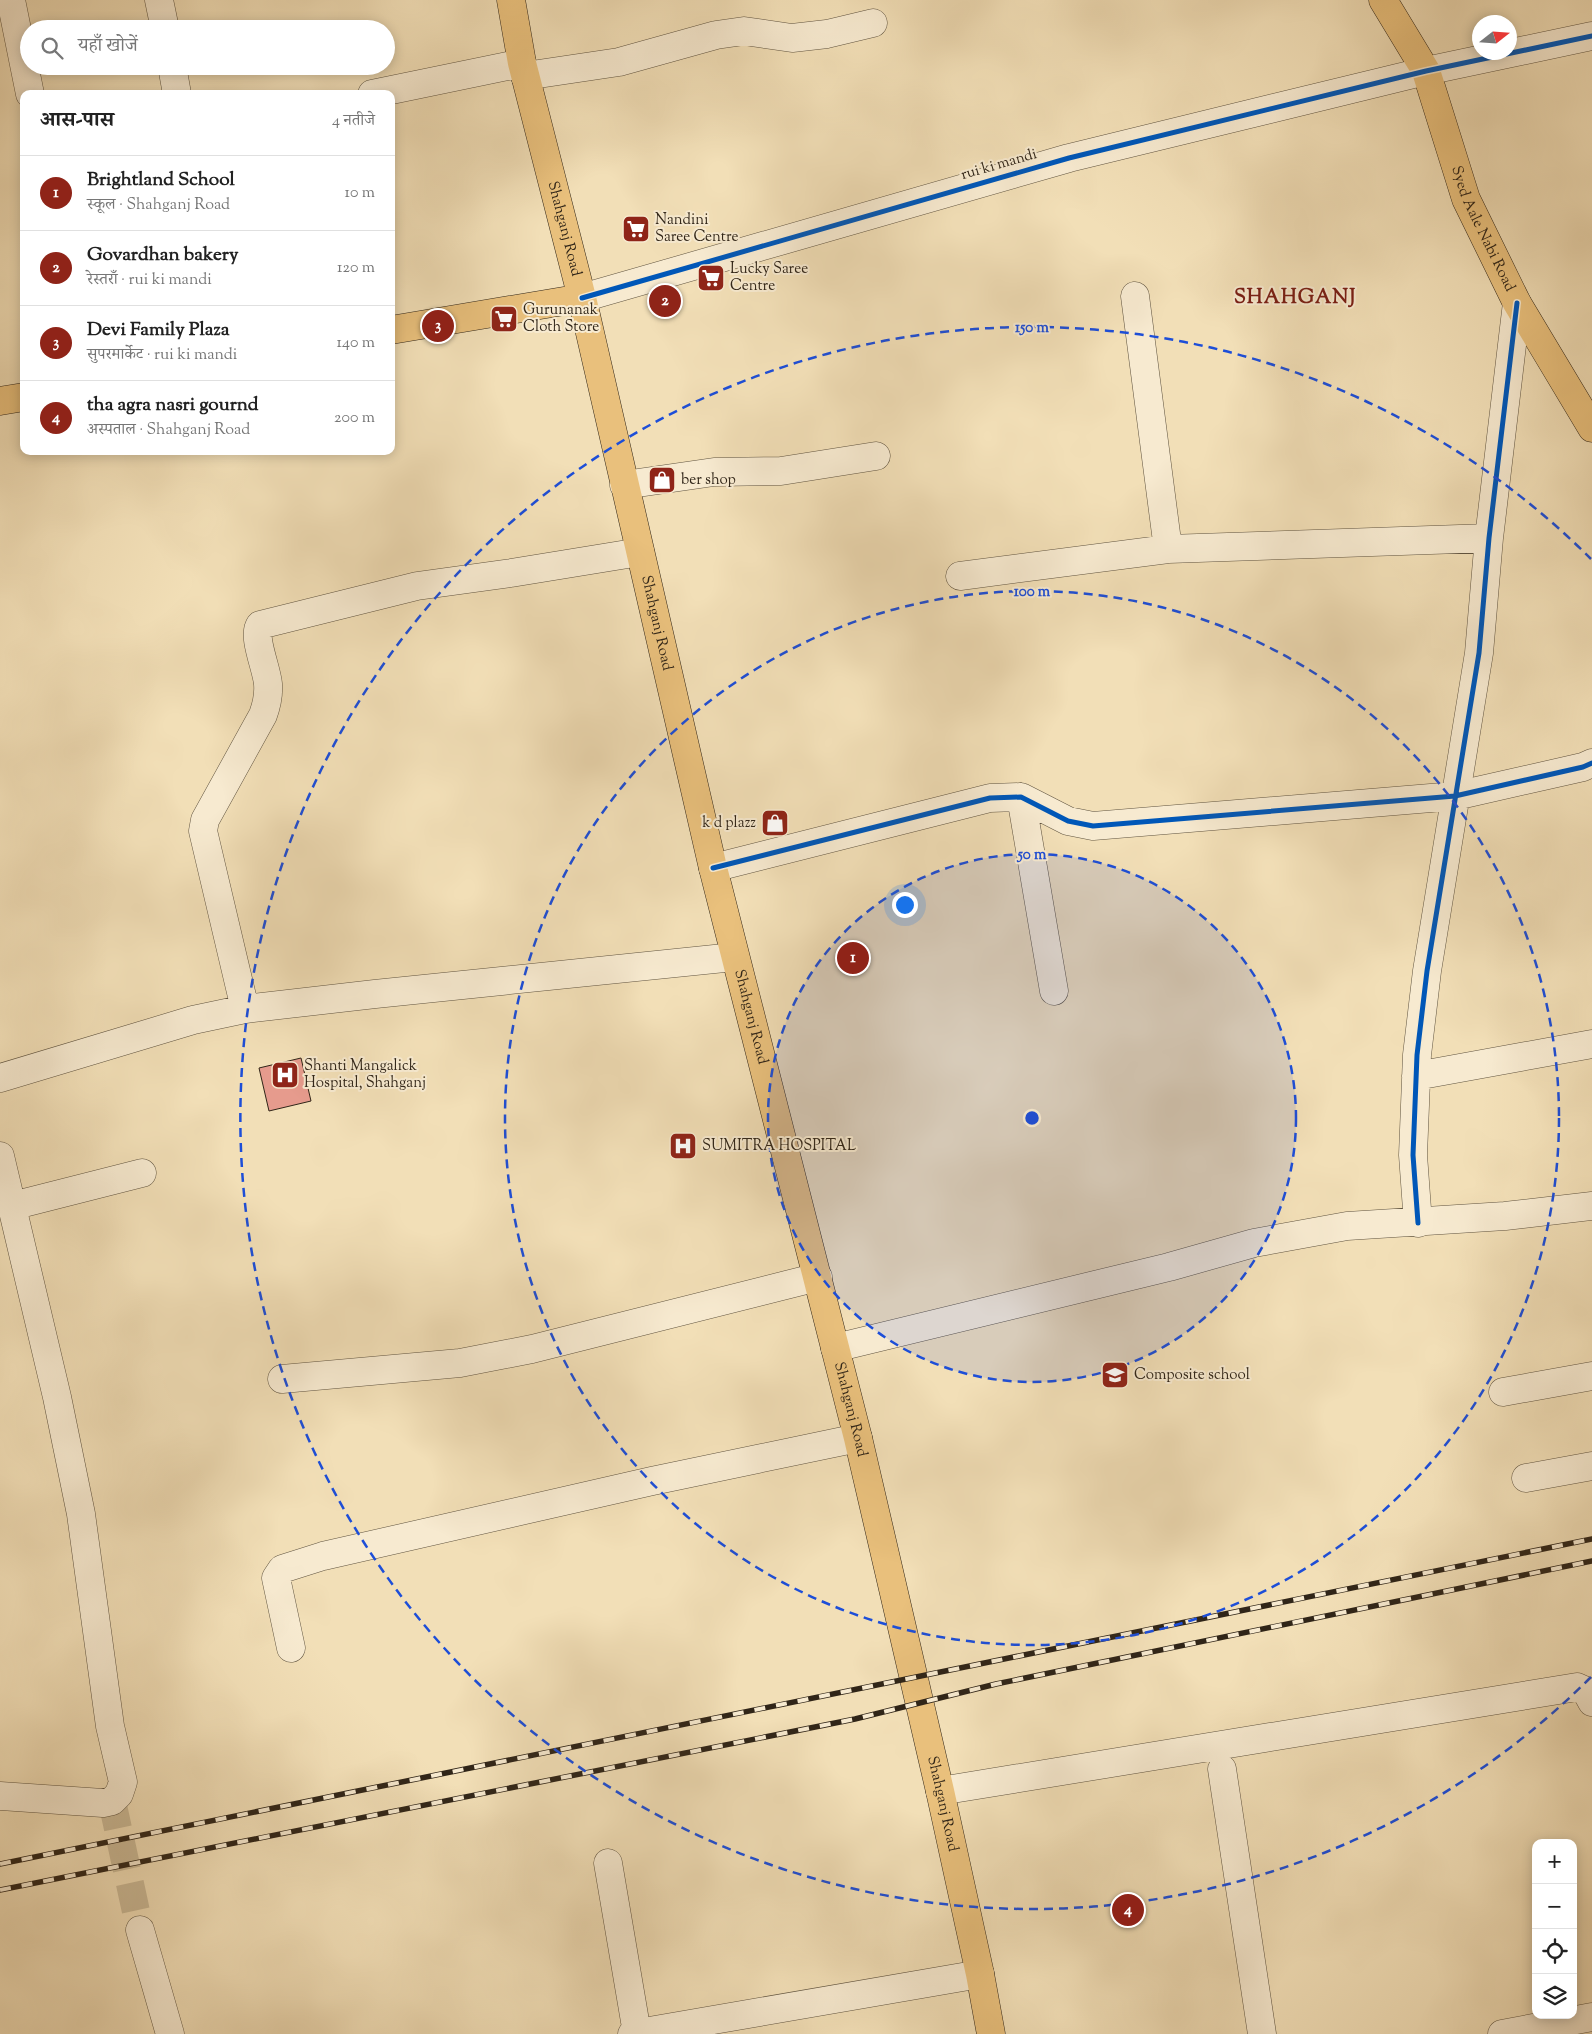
<!DOCTYPE html>
<html lang="hi">
<meta charset="utf-8">
<style>
:root{--surface:#fff;--page:#f6f6f6;--text:#222;--muted:#767676;--line:#e0e0e0;--accent:#8f2418}
body{margin:0;font-family:"Sorts Mill Goudy","Noto Serif Devanagari",serif;background:var(--page);color:var(--text)}
.controls{position:absolute;right:15px;bottom:15px;display:grid;overflow:hidden;border-radius:10px;box-shadow:0 2px 12px #0003}
.controls button{width:45px;height:45px;display:grid;place-items:center;padding:0;border:0;border-bottom:1px solid var(--line);background:var(--surface);color:var(--text);font:25px sans-serif}
.compass{position:absolute;left:1472px;top:15px;width:45px;height:45px;border-radius:50%;background:var(--surface);box-shadow:0 2px 12px #0003;rotate:73deg}
.you{position:absolute;left:904px;top:904px;width:18px;height:18px;margin:-12px;border:4px solid #fff;border-radius:50%;background:#1a73e8;box-shadow:0 0 0 8px #1a73e833}
.badge{display:grid;place-items:center;width:32px;height:32px;border-radius:50%;background:var(--accent);color:#fff;font-size:16px;font-weight:700}
.pin{position:absolute;translate:-50% -50%;border:2px solid #fff;box-shadow:0 1px 5px #0006}
.list{margin:0;padding:0;list-style:none}
h2{display:flex;justify-content:space-between;align-items:center;height:65px;margin:0;padding:0 20px;font-size:21px}
h2 small{font-size:16px;font-weight:400;color:var(--muted)}
.list li{display:grid;grid-template-columns:32px 1fr auto;gap:15px;align-items:center;box-sizing:border-box;height:75px;padding:0 20px;border-top:1px solid var(--line)}
.list b{display:block;font-size:19px;white-space:nowrap}
.list p{margin:0;font-size:16px;white-space:nowrap;color:var(--muted)}
.list em{font-size:16px;font-style:normal;color:var(--muted)}
.icon{flex:none;width:28px;height:28px;fill:none;stroke:currentColor;stroke-width:2;stroke-linecap:round;stroke-linejoin:round}
.map{position:relative;flex:none;width:1592px;height:2034px;overflow:hidden}
.search{position:absolute;background:var(--surface);box-shadow:0 2px 12px #0003;left:20px;top:20px;width:375px;height:55px;display:flex;align-items:center;gap:12px;box-sizing:border-box;padding:0 18px;border-radius:28px;color:var(--muted);font-size:19px}
.panel{position:absolute;background:var(--surface);box-shadow:0 2px 12px #0003;left:20px;top:90px;width:375px;height:365px;border-radius:10px}
.map>svg:first-child{display:block}
</style>
<div class="map">
<svg width="1592" height="2034" viewBox="0 0 1592 2034">
<rect width="100%" height="100%" fill="#f2dfb7"/>
<filter id="stains"><feTurbulence type="fractalNoise" baseFrequency=".004" numOctaves="4"/><feColorMatrix values="0 0 0 0 .2 0 0 0 0 .09 0 0 0 0 .02 0 0 0 .5 -.17"/></filter>
<radialGradient id="worn" r=".72"><stop offset=".6" stop-color="#630" stop-opacity="0"/><stop offset="1" stop-color="#630" stop-opacity=".3"/></radialGradient>
<!-- building -->
<path fill="#e69b8d" stroke="#302518" d="M301,1058L311,1101L269,1111L259,1068Z"/>
<g fill="none" stroke-linecap="round" stroke-linejoin="round">
<!-- minor-tunnel -->
<path stroke="#cbba97" stroke-width="28" stroke-dasharray="28 14" stroke-linecap="butt" d="M112,1801L140,1930"/>
<!-- minor casing -->
<g stroke="#605440" stroke-width="29">
<path id="minor" d="M11,0L30,94
M159,0L165,29
M172,66L177,94
M525,76L619,62L716,35L744,31L792,38L827,34L873,23
M372,94L522,63
M1135,296L1168,549
M582,298L1069,158L1426,71L1592,36
M624,485L714,472L781,471L876,456
M960,576L1168,549L1489,538
M1021,797L1054,991
M713,868L990,798L1021,797L1068,821L1093,826L1455,796L1583,767L1592,763
M245,1009L203,831L205,820L263,715C267,704 269,696 268,684C267,669 252,636 260,625L417,586L511,573L640,552
M1416,1076L1592,1044
M0,1078L193,1020L245,1009L375,994L734,957
M0,1156L57,1397L81,1514L110,1726L123,1782L119,1794L112,1801L103,1803L0,1796
M12,1206L142,1173
M1418,1223L1413,1155L1417,1055L1427,971L1479,653L1489,538L1517,303
M835,1348L1169,1267L1254,1243L1347,1226L1505,1216L1592,1206
M282,1379L460,1363L532,1349L818,1277
M1503,1392L1592,1376
M1526,1478L1592,1466
M291,1648L276,1578L282,1569L323,1556L652,1481L858,1438
M1222,1769L1262,2034
M940,1791L1577,1687L1586,1691L1592,1702
M608,1863L637,2033
M140,1930L170,2034
M632,2034L980,1974
M1502,2034L1592,2017"/>
</g>
<!-- major casing -->
<g stroke="#302518" stroke-width="29">
<g id="major">
<path id="s1" d="M511,0L522,63L582,298L713,868L858,1438L940,1791L980,1974L991,2034"/>
<path id="s2" d="M1383,0L1426,71L1466,199L1517,303L1592,428"/>
<path d="M391,330L582,298"/>
<path d="M0,401L24,397"/>
</g>
</g>
<!-- minor -->
<use href="#minor" stroke="#f7ead0" stroke-width="28"/>
<!-- major -->
<use href="#major" stroke="#e9c07c" stroke-width="28"/>
<!-- rail casing -->
<g stroke="#302518" stroke-width="5.5">
<path id="rail" d="M0,1864L1592,1539
M0,1890L855,1719L996,1684L1592,1561"/>
</g>
<!-- rail -->
<use href="#rail" stroke="#f7ead0" stroke-width="4" stroke-dasharray="11" stroke-linecap="butt"/>
<!-- cycleway casing -->
<g stroke="#f7ead0" stroke-width="8">
<path id="cycleway" d="M582,298L1069,158L1426,71L1592,36
M713,868L990,798L1021,797L1068,821L1093,826L1455,796L1583,767L1592,763
M1418,1223L1413,1155L1417,1055L1427,971L1479,653L1489,538L1517,303"/>
</g>
<!-- cycleway -->
<use href="#cycleway" stroke="#0057b8" stroke-width="5"/>
</g>
<!-- distance rings -->
<circle cx="1032" cy="1118" r="264" fill="#1d4ed8" fill-opacity=".12"/>
<g fill="none" stroke="#1d4ed8" stroke-width="2.5" stroke-dasharray="9 6">
<circle cx="1032" cy="1118" r="264"/>
<circle cx="1032" cy="1118" r="527"/>
<path d="M1591 1677A791 791 0 1 1 1591 559"/>
</g>
<!-- icons -->
<defs>
<g id="supermarket-square" transform="scale(1.4375)"><rect x="-9" y="-9" width="18" height="18" rx="4" fill="#8f2418" stroke="#f7ead0"/><path d="M-6-5.5h2.5l.6 2H6L4.5 2H-2.5L-4.4-4H-6ZM-1.5 3.2a1.3 1.3 0 1 0 .1 0ZM3 3.2a1.3 1.3 0 1 0 .1 0Z" fill="#fff"/></g>
<g id="shop-square" transform="scale(1.4375)"><rect x="-9" y="-9" width="18" height="18" rx="4" fill="#8f2418" stroke="#f7ead0"/><path d="M-5-2.5h2.3a2.7 3.5 0 0 1 5.4 0H5L5.5 6h-11ZM-1.5-2.5h3a1.5 2.3 0 0 0-3 0Z" fill="#fff"/></g>
<g id="hospital-square" transform="scale(1.4375)"><rect x="-9" y="-9" width="18" height="18" rx="4" fill="#8f2418" stroke="#f7ead0"/><path d="M-5-5h3v3.5h4V-5h3V5h-3V1.5h-4V5h-3Z" fill="#fff"/></g>
<g id="school-square" transform="scale(1.4375)"><rect x="-9" y="-9" width="18" height="18" rx="4" fill="#8f2418" stroke="#f7ead0"/><path d="M0-5L7-2L0 1L-7-2ZM-4 1L0 2.5L4 1V4Q0 6-4 4Z" fill="#fff"/></g>
</defs>
<g fill-rule="evenodd">
<use href="#supermarket-square" x="636" y="229"/>
<use href="#supermarket-square" x="711" y="278"/>
<use href="#supermarket-square" x="504" y="319"/>
<use href="#shop-square" x="662" y="480"/>
<use href="#shop-square" x="775" y="823"/>
<use href="#hospital-square" x="285" y="1075"/>
<use href="#hospital-square" x="683" y="1146"/>
<use href="#school-square" x="1115" y="1375"/>
</g>
<g text-anchor="middle" dominant-baseline="central" stroke-width="4" stroke-linejoin="round" paint-order="stroke">
<!-- street labels -->
<g font-size="15" fill="#302518" stroke="#f7ead0">
<text transform="translate(999 165) rotate(-16)">rui ki mandi</text>
<text stroke="none"><textPath href="#s2" startOffset="251">Syed Aale Nabi Road</textPath></text>
<text stroke="none"><textPath href="#s1" startOffset="235">Shahganj Road</textPath></text>
<text stroke="none"><textPath href="#s1" startOffset="640">Shahganj Road</textPath></text>
<text stroke="none"><textPath href="#s1" startOffset="1045">Shahganj Road</textPath></text>
<text stroke="none"><textPath href="#s1" startOffset="1450">Shahganj Road</textPath></text>
<text stroke="none"><textPath href="#s1" startOffset="1855">Shahganj Road</textPath></text>
</g>
<!-- poi labels -->
<g font-size="15" fill="#302518" stroke="#f7ead0" text-anchor="start">
<text x="655" y="220">Nandini<tspan x="655" dy="17">Saree Centre</tspan></text>
<text x="730" y="269">Lucky Saree<tspan x="730" dy="17">Centre</tspan></text>
<text x="523" y="310">Gurunanak<tspan x="523" dy="17">Cloth Store</tspan></text>
<text x="681" y="480">ber shop</text>
<text x="756" y="823" text-anchor="end">k d plazz</text>
<text x="304" y="1066">Shanti Mangalick<tspan x="304" dy="17">Hospital, Shahganj</tspan></text>
<text x="702" y="1146">SUMITRA HOSPITAL</text>
<text x="1134" y="1375">Composite school</text>
</g>
<!-- district labels -->
<g font-size="20" font-weight="bold" letter-spacing="1" fill="#7a1f14" stroke="#f7ead0">
<text x="1295" y="298">SHAHGANJ</text>
</g>
</g>
<circle cx="1032" cy="1118" r="8" fill="#1d4ed8" stroke="#f7ead0" stroke-width="2.5"/>
<g font-size="15" text-anchor="middle" font-weight="bold" fill="#1d4ed8" stroke="#f7ead0" stroke-width="4" stroke-linejoin="round" paint-order="stroke">
<text x="1032" y="332">150 m</text>
<text x="1032" y="596">100 m</text>
<text x="1032" y="859">50 m</text>
</g>
<rect width="100%" height="100%" filter="url(#stains)"/>
<rect width="100%" height="100%" fill="url(#worn)"/>
</svg>
<div class="controls">
<button>+</button>
<button>−</button>
<button><svg class="icon" aria-label="locate" viewBox="0 0 24 24"><circle cx="12" cy="12" r="6"/><path d="M12 2v4M12 18v4M2 12h4M18 12h4"/></svg></button>
<button><svg class="icon" aria-label="layers" viewBox="0 0 24 24"><path d="M12 4l9 5-9 5-9-5zM3 14l9 5 9-5"/></svg></button>
</div>
<svg class="compass" viewBox="-18 -18 36 36"><path d="M0-13l5 13h-10z" fill="#e53935"/><path d="M0 13l5-13h-10z" fill="#767676"/></svg>
<div class="you"></div>
<div class="pin badge" style="left:853px;top:958px">1</div>
<div class="pin badge" style="left:665px;top:301px">2</div>
<div class="pin badge" style="left:438px;top:326px">3</div>
<div class="pin badge" style="left:1128px;top:1910px">4</div>
<div class="search"><svg class="icon" aria-label="search" viewBox="0 0 24 24"><circle cx="10" cy="10" r="6"/><path d="M15 15l6 6"/></svg>यहाँ खोजें</div>
<section class="panel">
<h2>आस-पास<small>4 नतीजे</small></h2>
<ul class="list">
<li><span class="badge">1</span><div><b>Brightland School</b><p>स्कूल · Shahganj Road</p></div><em>10 m</em></li>
<li><span class="badge">2</span><div><b>Govardhan bakery</b><p>रेस्तराँ · rui ki mandi</p></div><em>120 m</em></li>
<li><span class="badge">3</span><div><b>Devi Family Plaza</b><p>सुपरमार्केट · rui ki mandi</p></div><em>140 m</em></li>
<li><span class="badge">4</span><div><b>tha agra nasri gournd</b><p>अस्पताल · Shahganj Road</p></div><em>200 m</em></li>
</ul>
</section>
</div>
